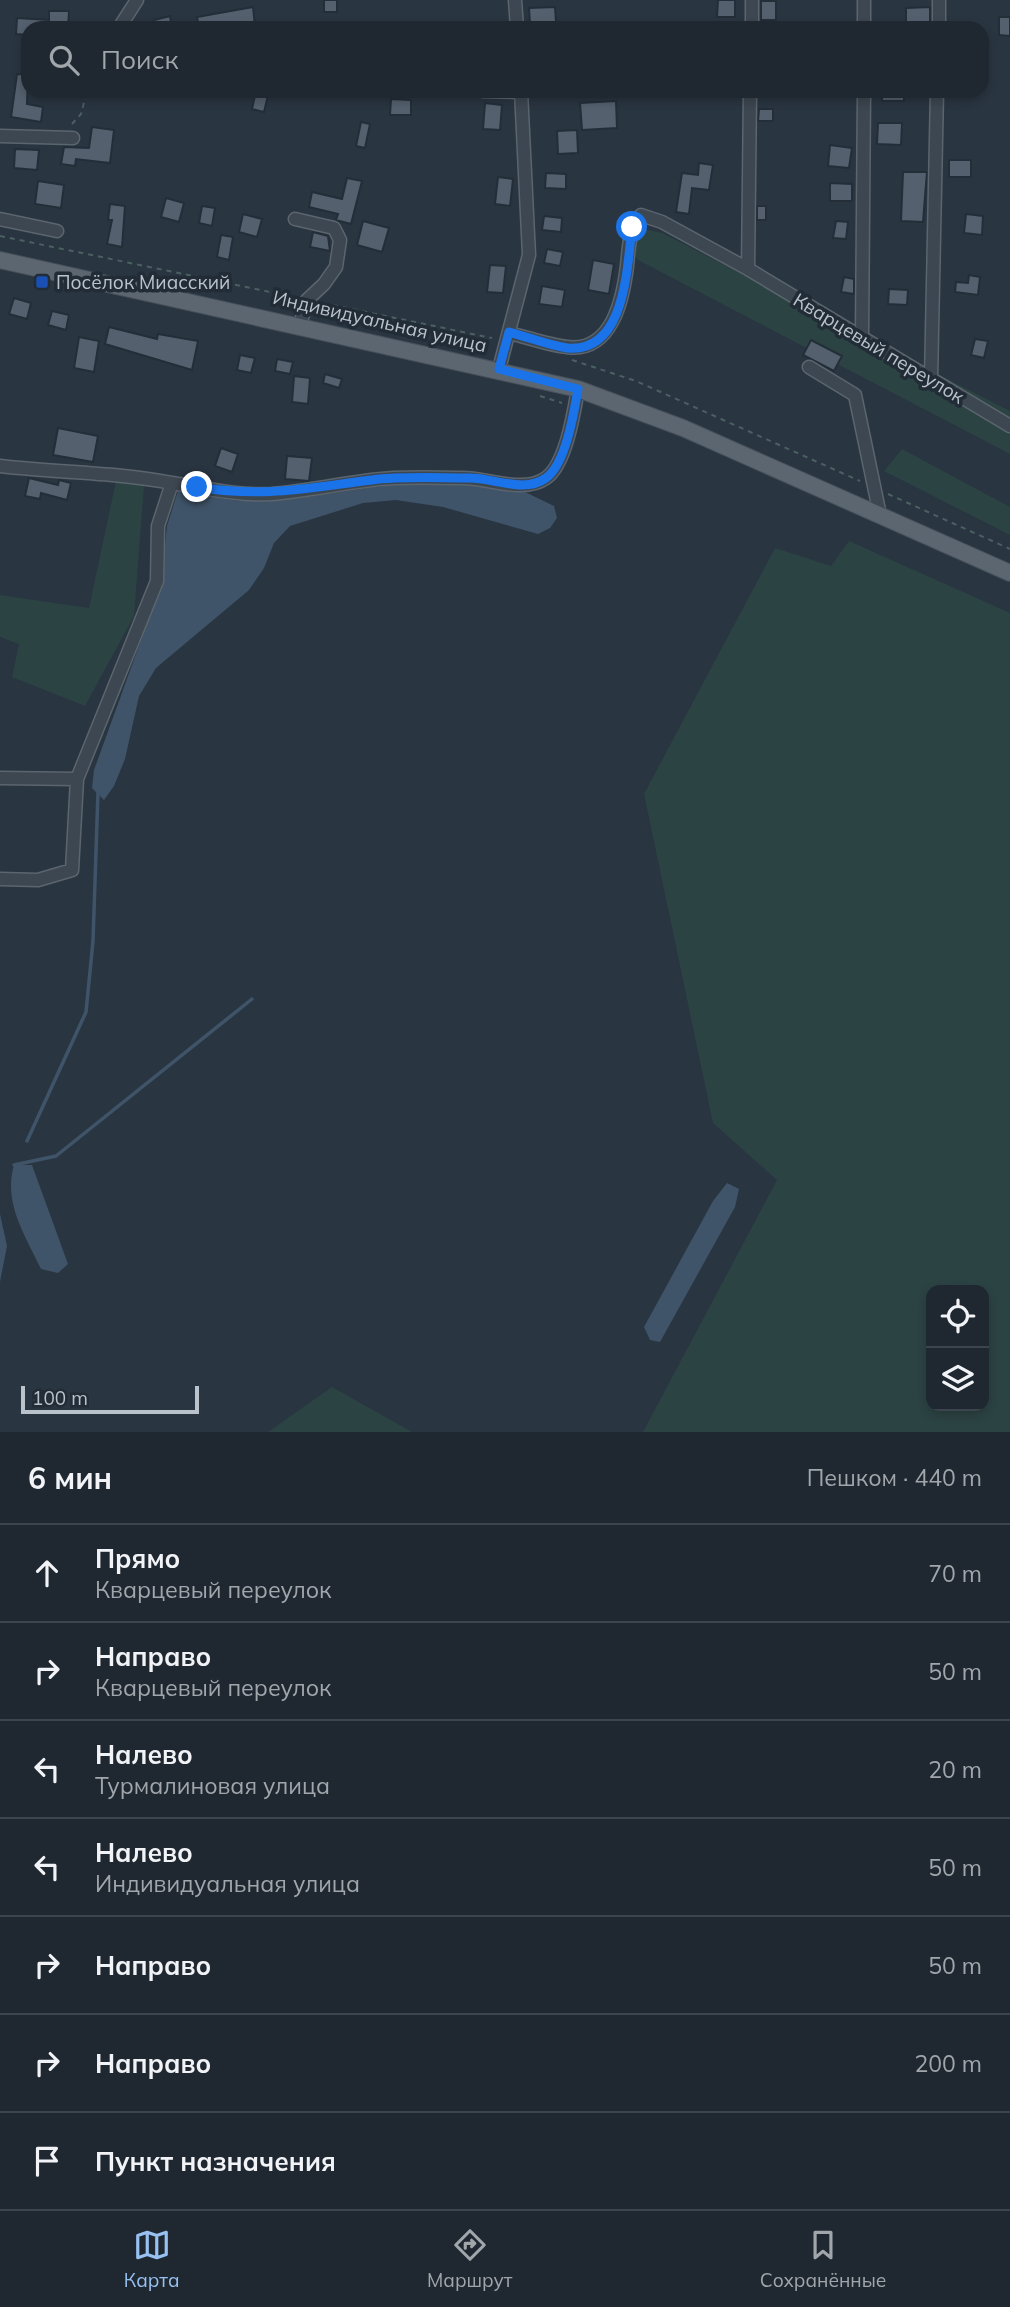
<!DOCTYPE html>
<html lang="ru">
<meta charset="utf-8">
<style>
:root{--surface:#1f2831;--page:#2c343d;--text:#f1f3f6;--muted:#a1a6ab;--line:#3c444d;--accent:#98c1f2}
body{margin:0;font-family:Mulish,sans-serif;background:var(--page);color:var(--text)}
.controls{position:absolute;right:21px;bottom:21px;display:grid;overflow:hidden;border-radius:14px;box-shadow:0 4px 10px #0003}
.controls button{width:63px;height:63px;display:grid;place-items:center;padding:0;border:0;border-bottom:2px solid var(--line);background:var(--surface);color:var(--text);font:35px sans-serif}
.scale{position:absolute;left:21px;bottom:18px;width:178px;box-sizing:border-box;padding-left:7px;border:4px solid #bac2cb;border-top:0;font-size:19px;line-height:24px;white-space:nowrap;color:#bac2cb;-webkit-text-stroke:5px #212c37;paint-order:stroke}
.stop{position:absolute;width:21px;height:21px;margin:-16px;border:5px solid #1a73e8;border-radius:50%;background:#fff}
.stop.end{background:#1a73e8;border-color:#fff;box-shadow:0 2px 7px #0008}
.list{margin:0;padding:0;list-style:none}
h2{display:flex;justify-content:space-between;align-items:center;height:91px;margin:0;padding:0 28px;font-size:30px}
h2 small{font-size:23px;font-weight:400;color:var(--muted)}
.list li{display:grid;grid-template-columns:46px 1fr auto;gap:21px;align-items:center;box-sizing:border-box;height:98px;padding:0 28px;border-top:2px solid var(--line)}
.list b{display:block;font-size:26px;white-space:nowrap}
.list p{margin:0;font-size:23px;white-space:nowrap;color:var(--muted)}
.list em{font-size:23px;font-style:normal;color:var(--muted)}
.icon{flex:none;width:38px;height:38px;fill:none;stroke:currentColor;stroke-width:2;stroke-linecap:round;stroke-linejoin:round}
.map{position:relative;flex:none;width:1010px;height:1432px;overflow:hidden}
.search{position:absolute;background:var(--surface);box-shadow:0 4px 10px #0003;left:21px;right:21px;top:21px;height:77px;display:flex;align-items:center;gap:18px;box-sizing:border-box;padding:0 24px;border-radius:21px;color:var(--muted);font-size:26px}
.sheet{height:777px;background:var(--surface)}
nav{display:flex;justify-content:space-around;align-items:center;box-sizing:border-box;height:98px;border-top:2px solid var(--line);background:var(--surface);font-size:19px;color:var(--muted)}
nav a{display:grid;justify-items:center;gap:4px}
nav .on{color:var(--accent)}
.map>svg:first-child{display:block}
</style>
<div class="map">
<svg width="1010" height="1432" viewBox="0 0 1010 1432">
<rect width="100%" height="100%" fill="#293541"/>
<!-- green -->
<path fill="#2c4343" fill-rule="evenodd" d="M643,229L662,233L1010,411V454L638,260L633,252L635,240Z
M902,449L1010,507V535L884,471Z
M116,481L144,485L134,616L85,706L12,677L19,644L0,637V595L89,608Z
M849,541L1010,613V1432H643L777,1180L713,1123L644,794L775,548L831,566ZM931,1290H984V1406H931Z
M332,1387L412,1432H268Z"/>
<!-- water -->
<path fill="#405469" d="M395,484H458L521,490L554,506L557,518L550,528L538,534L443,507L396,500L363,503L290,526L274,543L264,568L249,590L156,668L139,696L125,759L114,786L104,800L92,788L94,770L161,585L167,526L178,491C197,492 214,498 232,500C276,505 349,490 395,484Z
M14,1165H32L68,1264L58,1273L41,1269C25,1235 3,1203 14,1165Z
M727,1183L739,1189L735,1207L660,1342L650,1340L644,1327L713,1201Z
M0,1214L7,1246L0,1282Z"/>
<g fill="none" stroke-linecap="round" stroke-linejoin="round">
<!-- stream -->
<path stroke="#405469" stroke-width="3.5" d="M27,1141L86,1012L93,941L98,792
M14,1165L56,1156L252,999"/>
</g>
<!-- building -->
<path fill="#54606e" stroke="#232e39" stroke-width="2" d="M324,0H337V12H324Z
M718,0H735V17H717Z
M761,1H776V20H761Z
M253,7L255,27L199,28L197,17Z
M555,7L556,22L530,24L529,8Z
M930,7V28H906V8Z
M49,11H69L68,28H28V35L16,34L17,18L49,20Z
M170,16L172,28H155L154,20Z
M999,17H1010V36L999,35Z
M17,74L28,75L27,104L43,107L41,122L11,117Z
M256,91H269L264,112L252,109Z
M882,91H904V101H882Z
M391,99L411,100V115H390Z
M616,101L617,128L582,130L580,103Z
M485,103L502,105L500,130L483,129Z
M759,109H773V121H758Z
M361,122L370,124L365,148L356,146Z
M878,123H902L901,145L877,144Z
M92,127L114,130L110,163L76,159L75,166L61,164L64,147L89,148Z
M577,130L578,153L558,154L557,131Z
M830,145L852,148L849,168L828,166Z
M15,149L39,150L37,170L14,168Z
M949,160H971V177H949Z
M699,163L713,165L709,190L692,188L689,214L676,212L682,173L698,175Z
M903,172H927L923,222L901,221Z
M546,173L566,174V189L545,188Z
M498,177L513,179L510,206L495,204Z
M347,178L362,181L351,224L336,220L338,214L309,207L312,192L342,199Z
M38,181L64,185L61,208L35,204Z
M830,183L852,184V201H830Z
M166,198L184,203L179,222L161,217Z
M110,204L125,206L122,247L107,244L112,220H108Z
M202,206L215,208L212,226L199,223Z
M757,206H766V220H757Z
M243,214L262,219L257,237L239,232Z
M966,214L983,216L982,235L964,233Z
M544,216L562,218L561,232L542,230Z
M363,221L389,228L382,252L357,245Z
M836,221L848,222L846,239L833,238Z
M313,232L328,236L330,251L310,247Z
M221,235L233,237L229,260L217,257Z
M547,249L563,252L560,266L544,263Z
M593,260L614,264L609,294L588,290Z
M490,265L506,266L503,293L487,292Z
M969,275L980,277L978,295L955,292L956,282L968,283Z
M844,277L854,279V294L841,292Z
M542,286L565,290L562,307L539,304Z
M889,289L908,290L907,305L888,304Z
M14,298L31,303L27,319L9,314Z
M52,311L69,315L66,330L48,325Z
M109,327L157,339L158,334L198,341L192,370L105,344Z
M79,337L99,341L94,372L74,368Z
M975,339L988,341L984,358L971,355Z
M811,340L842,356L834,371L803,355Z
M240,355L255,358L251,373L237,370Z
M277,359L293,362L290,374L275,371Z
M325,374L342,379L339,388L323,383Z
M294,376L310,378L308,404L292,402Z
M58,428L98,436L93,462L53,455Z
M221,448L238,454L232,472L215,466Z
M287,456L312,458L309,481L285,479Z
M29,478L58,485L59,480L71,483L67,500L41,493L40,499L25,496Z"/>
<g fill="none" stroke-linecap="round" stroke-linejoin="round">
<!-- minor casing -->
<g stroke="#5b656e" stroke-width="15">
<path id="minor" d="M515,0L517,28
M119,28L137,0
M752,28V0
M864,28V0
M939,28V0
M483,91L521,92
M0,136L73,138
M0,219L57,231
M295,219L334,228L340,240L336,267L324,284L307,300L300,325
M748,269L750,91
M509,333C527,337 548,345 567,347C612,353 623,299 627,266C629,246 629,230 641,215L662,222L748,269L1010,426
M862,338L864,91
M809,367L855,395L880,515
M499,369L529,255L521,91
M931,380L937,91
M0,466C58,473 114,472 172,483
M0,778L77,779
M0,879L38,880L72,870L77,779L157,581L158,526L172,483C205,488 238,496 272,494C306,491 339,484 372,480C402,476 433,478 463,478C488,478 524,494 546,478C566,464 574,412 578,389"/>
</g>
<!-- major casing -->
<g stroke="#46505a" stroke-width="18">
<path id="major" d="M0,260L578,389L683,428L1010,573"/>
</g>
<!-- path -->
<path stroke="#4b6061" stroke-width="2" stroke-dasharray="5 5" stroke-linecap="butt" d="M72,124L81,114L87,91
M0,236L294,297
M323,303L492,338
M572,360L636,381L860,481
M540,396L562,403
M888,494L1010,549"/>
<!-- minor -->
<use href="#minor" stroke="#3d4751" stroke-width="12"/>
<!-- major -->
<use href="#major" stroke="#5b6671" stroke-width="16"/>
</g>
<g fill="none" stroke-linecap="round" stroke-linejoin="round">
<!-- route -->
<path stroke="#1a73e8" stroke-width="9" d="M197,487C265,498 306,488 372,480C403,476 436,478 468,478C492,477 524,494 546,478C566,464 574,412 578,389L499,369L509,332C528,337 548,345 567,348C626,354 627,266 632,227"/>
</g>
<!-- markers -->
<rect fill="#1a4fb4" stroke="#212c37" stroke-width="2.5" x="35" y="275" width="14" height="14" rx="3.5"/>
<g text-anchor="middle" dominant-baseline="central" stroke-width="7" stroke-linejoin="round" paint-order="stroke">
<!-- poi labels -->
<g font-size="19" fill="#bac2cb" stroke="#212c37" text-anchor="start">
<text x="56" y="282">Посёлок Миасский</text>
</g>
<!-- street labels -->
<g font-size="19" fill="#bac2cb" stroke="#212c37">
<text transform="translate(380 321) rotate(13)">Индивидуальная улица</text>
<text transform="translate(879 348) rotate(31)">Кварцевый переулок</text>
</g>
</g>
</svg>
<div class="controls">
<button><svg class="icon" aria-label="locate" viewBox="0 0 24 24"><circle cx="12" cy="12" r="6"/><path d="M12 2v4M12 18v4M2 12h4M18 12h4"/></svg></button>
<button><svg class="icon" aria-label="layers" viewBox="0 0 24 24"><path d="M12 4l9 5-9 5-9-5zM3 14l9 5 9-5"/></svg></button>
</div>
<div class="scale">100 m</div>
<div class="stop" style="left:632px;top:227px"></div>
<div class="stop end" style="left:197px;top:487px"></div>
<div class="search"><svg class="icon" aria-label="search" viewBox="0 0 24 24"><circle cx="10" cy="10" r="6"/><path d="M15 15l6 6"/></svg>Поиск</div>
</div>
<section class="sheet">
<h2>6 мин<small>Пешком · 440 m</small></h2>
<ul class="list">
<li><svg class="icon" aria-label="ahead" viewBox="0 0 24 24"><path d="M12 20V5M6 11l6-6 6 6"/></svg><div><b>Прямо</b><p>Кварцевый переулок</p></div><em>70 m</em></li>
<li><svg class="icon" aria-label="right" viewBox="0 0 24 24"><path d="M7 20v-9h11M14 6l5 5-5 5"/></svg><div><b>Направо</b><p>Кварцевый переулок</p></div><em>50 m</em></li>
<li><svg class="icon" aria-label="left" viewBox="0 0 24 24"><path d="M17 20v-9H6M10 6l-5 5 5 5"/></svg><div><b>Налево</b><p>Турмалиновая улица</p></div><em>20 m</em></li>
<li><svg class="icon" aria-label="left" viewBox="0 0 24 24"><path d="M17 20v-9H6M10 6l-5 5 5 5"/></svg><div><b>Налево</b><p>Индивидуальная улица</p></div><em>50 m</em></li>
<li><svg class="icon" aria-label="right" viewBox="0 0 24 24"><path d="M7 20v-9h11M14 6l5 5-5 5"/></svg><div><b>Направо</b></div><em>50 m</em></li>
<li><svg class="icon" aria-label="right" viewBox="0 0 24 24"><path d="M7 20v-9h11M14 6l5 5-5 5"/></svg><div><b>Направо</b></div><em>200 m</em></li>
<li><svg class="icon" aria-label="arrive" viewBox="0 0 24 24"><path d="M6 21V4h12l-3 4 3 4H6"/></svg><div><b>Пункт назначения</b></div></li>
</ul>
</section>
<nav>
<a class="on"><svg class="icon" aria-label="map" viewBox="0 0 24 24"><path d="M3 6l6-2 6 2 6-2v14l-6 2-6-2-6 2zM9 4v14M15 6v14"/></svg>Карта</a>
<a><svg class="icon" aria-label="directions" viewBox="0 0 24 24"><path d="M12 3l9 9-9 9-9-9zM9 14v-3h6M13 9l2 2-2 2"/></svg>Маршрут</a>
<a><svg class="icon" aria-label="saved" viewBox="0 0 24 24"><path d="M7 4h10v16l-5-4-5 4z"/></svg>Сохранённые</a>
</nav>
